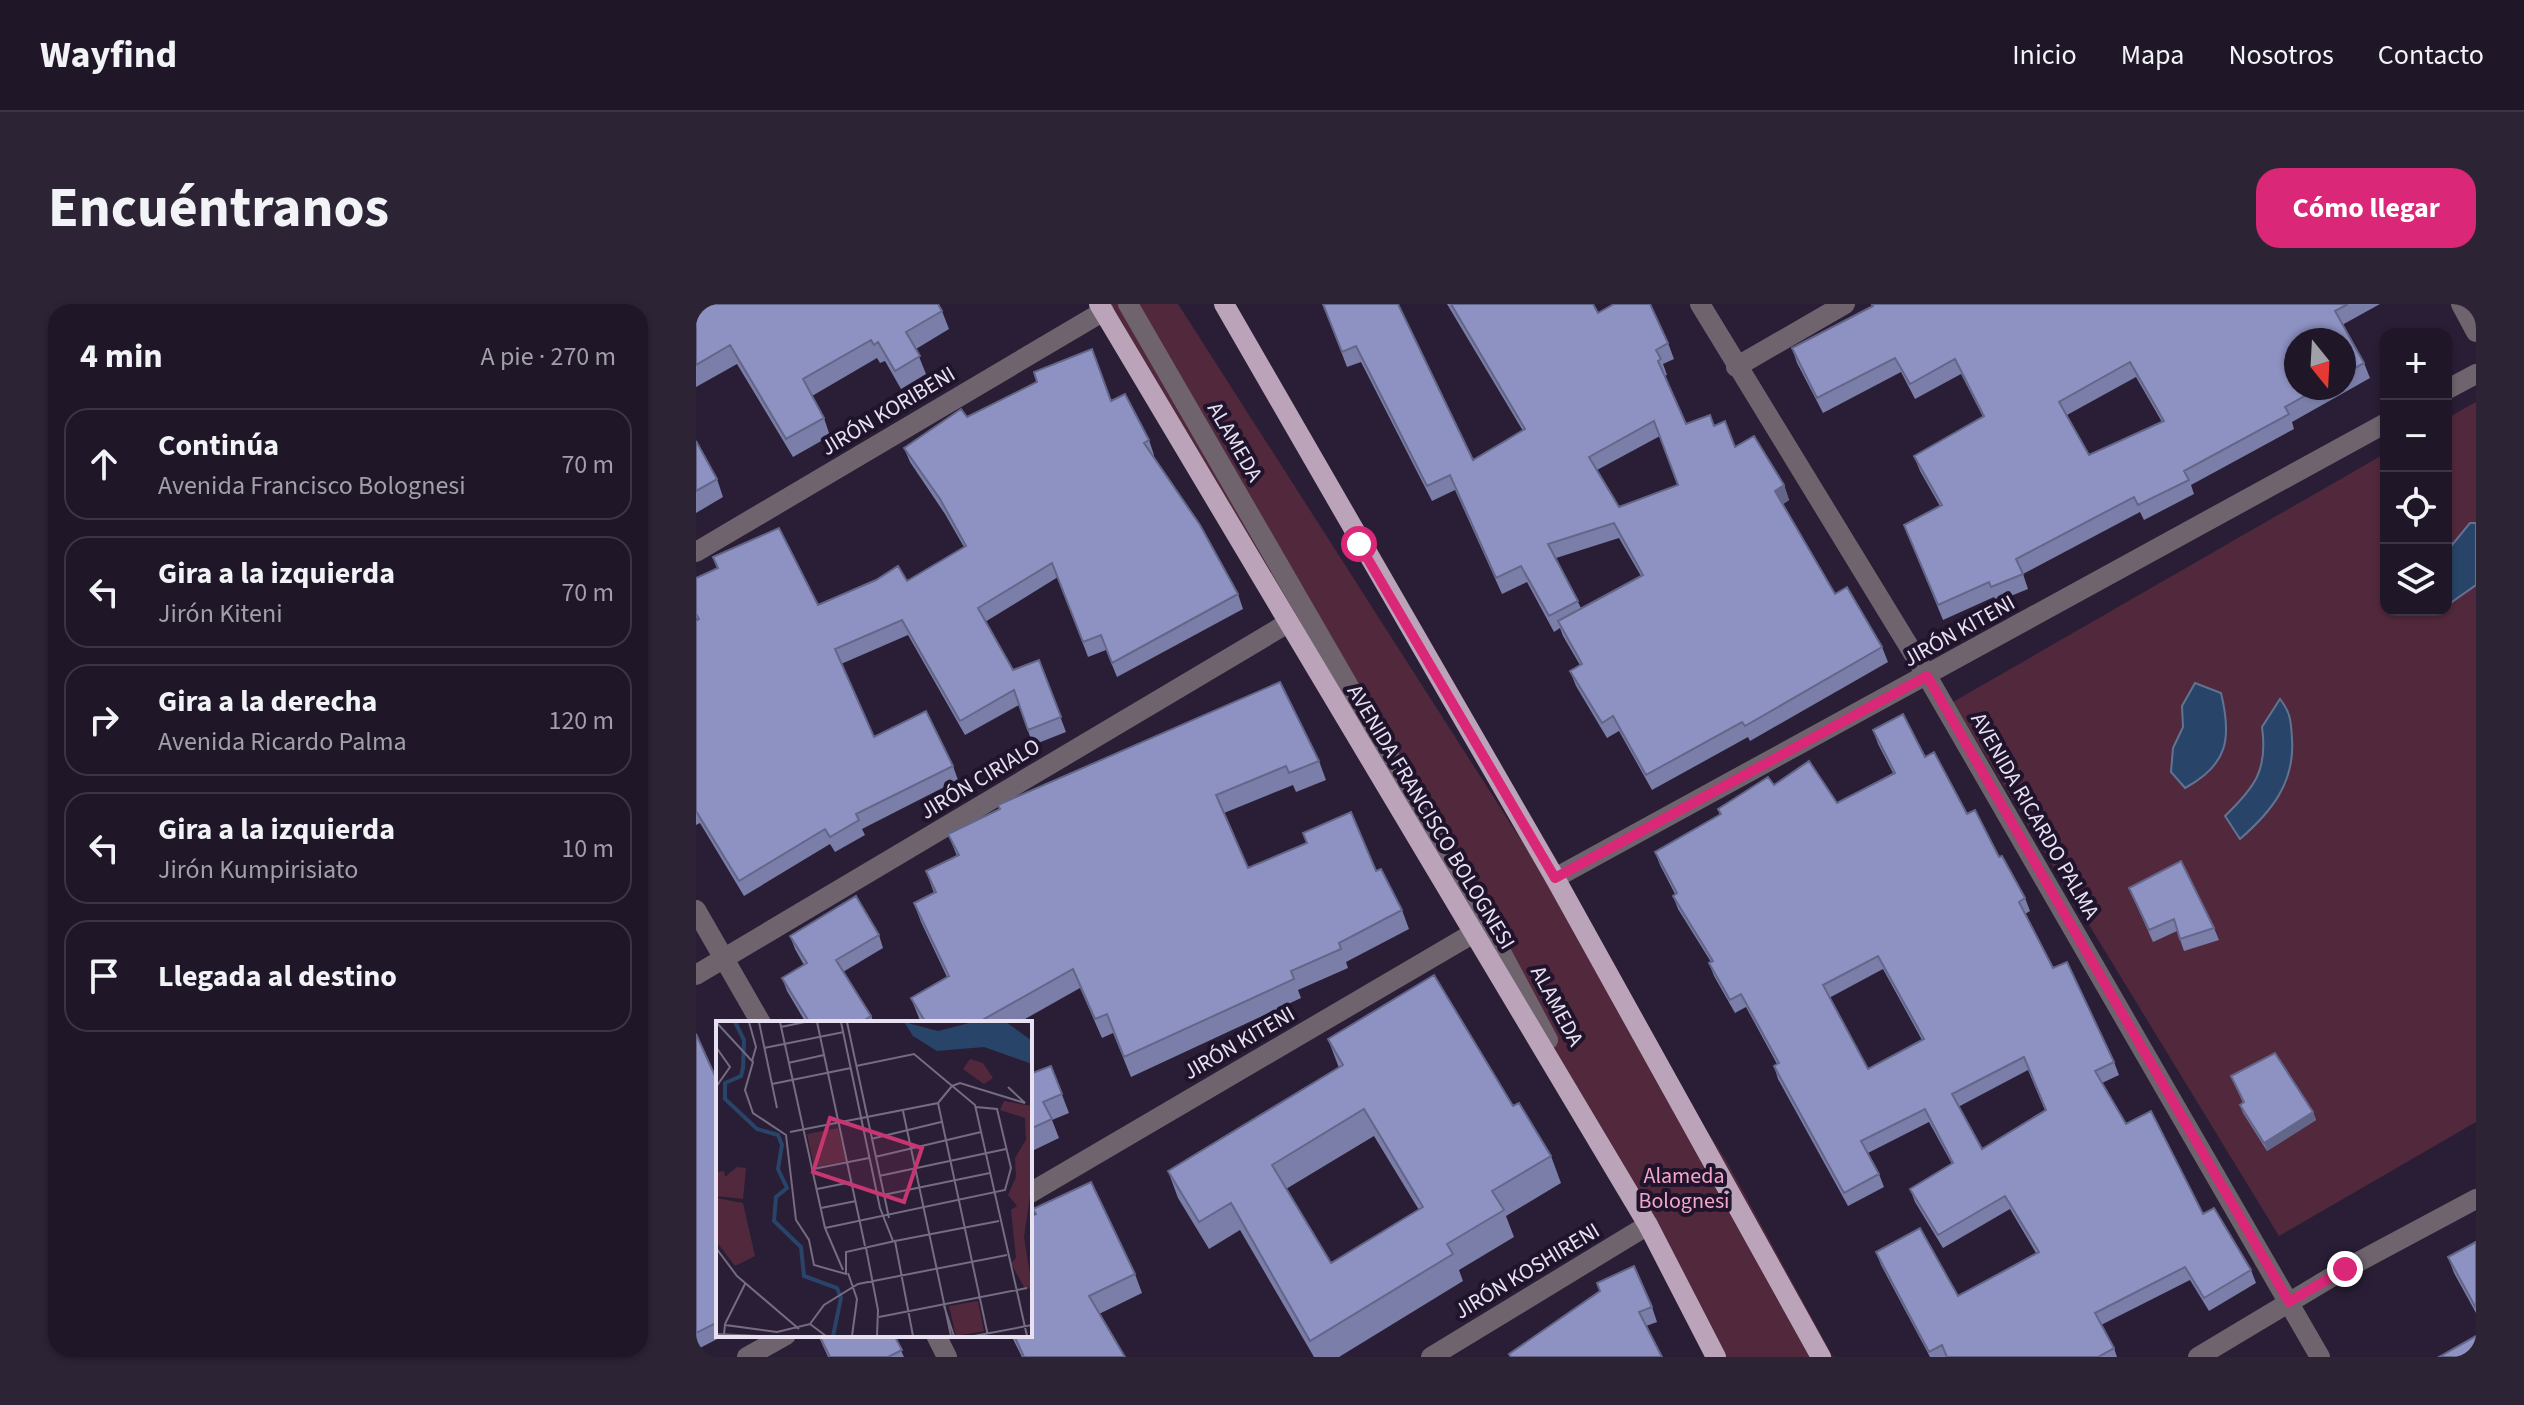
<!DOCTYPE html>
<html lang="es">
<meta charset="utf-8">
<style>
:root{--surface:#1f1628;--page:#2c2334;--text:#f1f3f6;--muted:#a19fa8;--line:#3c3545;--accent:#db2777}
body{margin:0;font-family:"Source Sans 3",sans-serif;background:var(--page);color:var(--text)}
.controls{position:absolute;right:24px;top:24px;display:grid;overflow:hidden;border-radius:16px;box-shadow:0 2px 6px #0004}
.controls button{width:72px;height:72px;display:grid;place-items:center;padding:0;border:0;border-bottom:2px solid var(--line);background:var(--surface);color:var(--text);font:40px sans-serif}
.compass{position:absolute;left:1588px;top:24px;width:72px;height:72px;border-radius:50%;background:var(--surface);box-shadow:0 2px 6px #0004;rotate:162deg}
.stop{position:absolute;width:24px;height:24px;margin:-18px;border:6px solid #db2777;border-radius:50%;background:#fff}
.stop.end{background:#db2777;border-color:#fff;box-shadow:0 2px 8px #0008}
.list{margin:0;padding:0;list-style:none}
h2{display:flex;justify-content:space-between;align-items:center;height:104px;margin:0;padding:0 32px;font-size:34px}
h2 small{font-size:26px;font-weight:400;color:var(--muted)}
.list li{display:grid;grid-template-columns:52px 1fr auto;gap:24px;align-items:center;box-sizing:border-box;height:112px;margin:0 16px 16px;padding:0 16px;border:2px solid var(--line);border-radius:24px}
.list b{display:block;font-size:30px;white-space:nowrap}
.list p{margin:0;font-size:26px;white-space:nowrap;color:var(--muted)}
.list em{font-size:26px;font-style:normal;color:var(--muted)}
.icon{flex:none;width:44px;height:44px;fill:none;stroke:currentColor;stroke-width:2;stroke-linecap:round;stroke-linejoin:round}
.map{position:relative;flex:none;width:1780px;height:1053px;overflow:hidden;border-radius:24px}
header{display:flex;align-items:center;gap:48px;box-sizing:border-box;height:112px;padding:0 40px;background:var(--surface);border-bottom:2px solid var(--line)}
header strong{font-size:38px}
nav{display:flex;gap:44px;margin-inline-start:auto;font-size:28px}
.intro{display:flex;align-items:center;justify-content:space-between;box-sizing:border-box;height:192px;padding:0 48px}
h1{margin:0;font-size:56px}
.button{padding:20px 36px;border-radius:24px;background:var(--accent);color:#fff;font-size:28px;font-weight:700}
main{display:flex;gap:48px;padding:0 48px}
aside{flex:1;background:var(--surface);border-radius:24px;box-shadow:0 2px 6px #0004}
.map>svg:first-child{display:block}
</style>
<header>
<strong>Wayfind</strong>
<nav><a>Inicio</a><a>Mapa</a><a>Nosotros</a><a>Contacto</a></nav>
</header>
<div class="intro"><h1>Encuéntranos</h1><a class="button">Cómo llegar</a></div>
<main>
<aside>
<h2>4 min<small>A pie · 270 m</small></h2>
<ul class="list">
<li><svg class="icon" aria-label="ahead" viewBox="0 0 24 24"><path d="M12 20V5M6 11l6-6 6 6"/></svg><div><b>Continúa</b><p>Avenida Francisco Bolognesi</p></div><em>70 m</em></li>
<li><svg class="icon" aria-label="left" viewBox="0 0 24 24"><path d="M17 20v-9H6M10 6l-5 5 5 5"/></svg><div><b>Gira a la izquierda</b><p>Jirón Kiteni</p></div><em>70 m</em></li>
<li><svg class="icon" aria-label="right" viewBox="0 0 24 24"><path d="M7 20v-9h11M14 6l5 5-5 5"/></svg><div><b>Gira a la derecha</b><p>Avenida Ricardo Palma</p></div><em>120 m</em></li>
<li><svg class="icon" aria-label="left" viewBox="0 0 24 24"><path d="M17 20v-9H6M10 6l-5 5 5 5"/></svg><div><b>Gira a la izquierda</b><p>Jirón Kumpirisiato</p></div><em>10 m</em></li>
<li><svg class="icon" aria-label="arrive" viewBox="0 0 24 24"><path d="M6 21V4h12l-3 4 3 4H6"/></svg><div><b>Llegada al destino</b></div></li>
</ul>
</aside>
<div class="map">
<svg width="1780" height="1053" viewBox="0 0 1780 1053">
<rect width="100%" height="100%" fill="#291e36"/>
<!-- green -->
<path fill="#52293c" d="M404,0H482L1031,858L1137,1053H1030Z
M1780,98V818L1583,932L1257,398L1690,149V306H1750V115Z"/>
<!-- water -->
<path fill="#294469" stroke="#627392" stroke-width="2" d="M1750,218L1756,241L1774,219H1780V281L1750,302Z
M1499,379L1525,389C1536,434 1532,461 1489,484L1475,468L1477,444L1487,423L1486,402Z
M1584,395C1595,409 1595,418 1596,435C1599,479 1575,508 1544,535L1529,512C1559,483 1572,466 1566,423Z"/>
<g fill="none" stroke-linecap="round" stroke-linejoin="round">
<!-- minor -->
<path stroke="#6f646e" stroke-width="20" d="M432,0L789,618L852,736
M1004,0L1231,372L1624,1053
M1765,0L1780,28
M1040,63L1149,0
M1750,86L1780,70
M0,248L408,7
M859,574L1690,119
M0,606L65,719
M0,671L592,319
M334,889L776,630
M240,1031L251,1053
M51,1053L90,1031
M735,1053L952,921
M1502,1053L1649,965L1780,895"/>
<!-- major -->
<path stroke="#bba4b9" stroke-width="20" d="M403,0L952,921L1020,1053
M528,0L859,574L1125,1053"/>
</g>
<!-- wall -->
<path fill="#7a7ea8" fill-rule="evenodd" d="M0,0L246,7L253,25L220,45L230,70L205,85L189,57L184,59L181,54L116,92L128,114L134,132L97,153L41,60L0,83Z
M627,0L777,156L827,127L751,0H897L902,9L972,39L978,55L967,60L971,71L968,72L990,120L1018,121L1039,143L1088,181L1093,196L1087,200L1139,290L1186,343L1192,358L1054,437L1052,433L956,486L923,427L911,434L880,382L874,367L884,361L867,332L864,324L858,328L831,278L806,290L759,186L736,197L665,58L651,63ZM964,132L982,181L923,203L901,166ZM923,234L945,272L885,304L860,254Z
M1175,0H1684L1646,21L1668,59L1674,74L1596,118L1598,125L1495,181L1498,190L1448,216L1444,208L1327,270L1332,285L1300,298L1298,293L1247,316L1208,221L1244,202L1224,167L1218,152L1287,113L1265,70L1219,95L1205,68L1127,109L1101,59L1096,44L1176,3ZM1648,36V84H1600ZM1440,73L1466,118L1393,151L1371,111Z
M415,97L453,136L458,151L457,152L542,290L547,305L421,373L410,346L392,353L362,273L289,318L317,366L343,356L370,428L337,441L323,401L269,431L212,331L145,360L178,433L257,462L262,476L166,525L169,531L139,548L134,540L48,592L4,519L0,521V317L1,316L0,313V274L21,264L17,253L122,301L211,277L268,243L249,210L214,158L208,144L271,113Z
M0,137L21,175L27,193L0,209Z
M1177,426L1229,453L1303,553L1329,594L1334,607L1329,610L1357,664L1418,758L1423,771L1406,779L1430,820L1555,966L1560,979L1513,1007L1494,976L1405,1021L1418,1044L1421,1053H1234L1185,961L1180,948L1262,992L1340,949L1314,905L1247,944L1219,898L1214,885L1256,860L1233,818L1172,849L1183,870L1188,883L1152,902L1082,775L1078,762L1081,760L1050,703L1039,709L1018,672L1013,659L1015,658L982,605L977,592L979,590L964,561L959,548L1024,511L1022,505L1078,481L1141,499L1197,469L1182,440ZM1187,665L1226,736L1172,765L1133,694ZM1332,766L1349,806L1286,845L1262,803Z
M623,457L630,476L600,488L597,481L528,509L552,564L611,539L607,529L680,567L706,606L713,625L650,658L652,664L602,686L605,694L435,773L417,729L406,734L384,684L322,719H225L215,694L251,673L225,618L218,599L238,589L230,567L261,552L252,530L304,505Z
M1433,584L1518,624L1523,636L1488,647L1481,627L1457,638Z
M183,631L187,644L147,668L175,712L178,719H110L91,687L86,674L108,661L99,645L94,632Z
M0,730L19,772L22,771V1031H29L0,1046Z
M632,735L817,802L855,852L865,879L810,912L818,933L763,966L767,977L643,1053H618L544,926L513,945L482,894L472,867L643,764ZM678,832L723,906L635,959L590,885Z
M355,762L373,809L356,816L363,834L334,848V770Z
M1535,772L1617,808L1620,816L1571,847L1547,809L1544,801L1547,799Z
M334,913L439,970L446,989L403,1010L429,1053H326L315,1031H334Z
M1780,938V1009L1758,969L1752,953Z
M956,1003L961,1018L950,1022L966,1053H814L813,1050Z
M122,1031H198L208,1053H132Z"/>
<!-- shaded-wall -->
<path fill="#636688" d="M1088,181L1093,196L1084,202L1079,187Z
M1617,808L1620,816L1571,847L1568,839Z"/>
<!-- building -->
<path fill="#8e92c3" stroke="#636688" stroke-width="2" fill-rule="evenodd" d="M0,0H242L246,7L210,28L224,52L199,67L182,38L178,41L175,36L107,75L128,114L90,135L34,41L0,61Z
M627,0H702L777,156L829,125L755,0H897L902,9L918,0H954L972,39L960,46L965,55L962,57L990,120L1014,111L1018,122L1029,117L1039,143L1058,132L1088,181L1079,187L1139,290L1151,283L1186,343L1049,422L1046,418L950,471L917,412L906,419L874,367L886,360L862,317L947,271L918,219L852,240L882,297L853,312L825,262L800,274L754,171L731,182L660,42L646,48ZM958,117L982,181L923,203L893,153Z
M1176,0H1652L1639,7L1668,59L1648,70V36H1600V84H1623L1589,103L1593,110L1488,167L1493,176L1442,201L1438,193L1320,255L1327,270L1295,283L1293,278L1242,301L1208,221L1246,201L1218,152L1288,112L1259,55L1214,80L1199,54L1121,94L1096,44L1177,2ZM1434,58L1468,117L1393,151L1363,98Z
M396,45L415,97L429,90L453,136L448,139L504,221L542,290L416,359L405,331L387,338L356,259L282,304L317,366L343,356L365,413L332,426L318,386L264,417L206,316L139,345L178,433L230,407L257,462L160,510L163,516L134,533L129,525L43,577L0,507V317L3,315L0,310V274L22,264L17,253L83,224L122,301L180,276L202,262L211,277L270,242L244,195L208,144L265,105L271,113L341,78L338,68Z
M0,137L21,175L0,187Z
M584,378L623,457L593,469L590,462L520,491L552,564L611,539L607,529L655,508L680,567L685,565L706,606L643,639L645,645L595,667L598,675L428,753L411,710L399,715L377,665L281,719H230L215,694L253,672L218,599L240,588L230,567L263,551L252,530L304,505L302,501Z
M1207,410L1229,453L1238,448L1271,510L1279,506L1303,553L1306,552L1329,594L1323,598L1357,664L1371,658L1418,758L1399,767L1430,820L1455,807L1507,910L1518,904L1555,966L1508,994L1489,963L1399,1009L1418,1044L1402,1053H1251L1246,1041L1233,1048L1180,948L1224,924L1262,992L1343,948L1309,892L1242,931L1214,885L1257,859L1229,805L1165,837L1183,870L1148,889L1078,762L1083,759L1045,690L1034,696L1013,659L1017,657L977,592L981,589L959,548L1025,510L1022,505L1072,473L1078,481L1113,457L1141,499L1199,469L1177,426ZM1182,652L1228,735L1172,765L1127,681ZM1328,753L1350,806L1286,845L1256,790Z
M1485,557L1518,624L1484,635L1478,615L1453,626L1433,584Z
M160,592L183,631L140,656L175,712L164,719H114L86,674L111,659L94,632Z
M738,671L817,802L823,799L855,852L796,887L808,906L751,940L757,950L614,1037L535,899L503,918L472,867L647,761L632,735ZM668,805L727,903L635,959L576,861Z
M0,730L19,772L22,771V1018L0,1029Z
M1579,749L1617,808L1568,839L1544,801L1548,798L1535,772Z
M355,762L366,790L347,798L356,815L334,825V770Z
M395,878L439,970L393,992L429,1053H328L318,1031H334V913L340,910L337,905Z
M1780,938V1004L1752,953Z
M938,962L956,1003L943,1008L966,1053H815L813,1050L904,987L901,979Z
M123,1031H198L206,1046L192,1053H134Z
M1780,1032V1053H1743Z"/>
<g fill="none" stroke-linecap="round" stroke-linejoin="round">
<!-- route -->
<path stroke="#db2777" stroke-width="10" d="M663,240L859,574L1231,372L1593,998L1649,965"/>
</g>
<g text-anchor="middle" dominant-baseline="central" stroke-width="8" stroke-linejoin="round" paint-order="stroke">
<!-- street labels -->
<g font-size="22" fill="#e7e1f1" stroke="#1f142c">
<text transform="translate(192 107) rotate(-31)">JIRÓN KORIBENI</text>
<text transform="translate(539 138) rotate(60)">ALAMEDA</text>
<text transform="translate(1263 327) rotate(-29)">JIRÓN KITENI</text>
<text transform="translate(284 475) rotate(-31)">JIRÓN CIRIALO</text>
<text transform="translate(1339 512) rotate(60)">AVENIDA RICARDO PALMA</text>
<text transform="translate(735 513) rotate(59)">AVENIDA FRANCISCO BOLOGNESI</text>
<text transform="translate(861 702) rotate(62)">ALAMEDA</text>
<text transform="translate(543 739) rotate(-30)">JIRÓN KITENI</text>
<text transform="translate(831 967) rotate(-31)">JIRÓN KOSHIRENI</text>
</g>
<!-- park labels -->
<g font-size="22" fill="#f4a6c9" stroke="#1f142c">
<text x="988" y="872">Alameda<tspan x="988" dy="25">Bolognesi</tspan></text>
</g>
</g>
<!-- overview -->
<g transform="translate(20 717)">
<rect width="316" height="316" fill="#291e36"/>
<path d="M254,38L267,42L277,57L268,63L247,48ZM288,80L316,85V161L308,216L316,267L309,268L295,242L300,237L295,189L301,185L292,174L300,156L299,137L310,119L309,97L284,89ZM122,107L130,140L98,146L91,113ZM21,146L30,147L27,178L0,175V151L8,150L9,156ZM0,177L27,182L39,235L19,245L0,220ZM262,280L268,310L240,315L233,285Z" fill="#52293c"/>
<path d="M188,1L222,10L257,1H290L316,20V43L268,26L221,30L197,15Z" fill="#294469"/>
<path fill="none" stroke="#294469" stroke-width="4" d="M19,1L28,19L27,47L25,55L9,62V78L41,108L62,114L66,124L62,148L71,167L60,176L58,200L85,226L88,255L121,267L125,277L117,315M229,11L261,6"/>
<path fill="none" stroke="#756c81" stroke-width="2" d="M0,1L37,41L29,69L37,92L70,114L80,199L93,219L98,244L130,253V231L179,220L197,315M33,1L40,26L36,40M43,1L61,87M64,1L109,207L127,249M101,1L149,225M125,1L164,187L177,220M131,1L173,197M65,6L89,1M0,26L14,46L0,66M48,27L128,11M72,42L108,34M140,45L198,33L259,84L311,315M56,63L135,47M236,65L244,62L309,82L292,66M222,82L272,315M187,90L235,315M74,111L222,82L236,65M155,118L225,101M159,136L265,111M97,148L153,137M163,155L290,128M101,168L136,161M167,174L274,152M105,187L140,180M109,207L289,169L295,147L281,88L260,86M179,220L283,200M0,227L21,255L83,308M150,227L162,289L161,315M132,252L141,278L136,315M228,285L238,315M163,296L311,267M9,303L29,263M94,303L108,284L142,263L291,234M0,313L42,315M8,313L9,304L61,311L94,303L110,315M258,315L316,304"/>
<path fill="#c83672" fill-opacity="0.15" stroke="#c83672" stroke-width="4" d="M114,97L206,127L188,181L97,151Z"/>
<rect width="316" height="316" fill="none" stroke="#e7e1f1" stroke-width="4"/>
</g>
</svg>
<div class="controls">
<button>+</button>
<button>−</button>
<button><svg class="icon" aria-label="locate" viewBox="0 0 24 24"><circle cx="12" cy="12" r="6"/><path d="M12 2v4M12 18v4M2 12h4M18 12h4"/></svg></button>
<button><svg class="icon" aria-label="layers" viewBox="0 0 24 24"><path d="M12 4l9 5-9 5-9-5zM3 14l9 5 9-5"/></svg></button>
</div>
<svg class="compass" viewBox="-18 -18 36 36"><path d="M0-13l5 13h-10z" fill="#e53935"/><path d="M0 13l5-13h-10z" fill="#a19fa8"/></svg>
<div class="stop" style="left:663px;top:240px"></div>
<div class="stop end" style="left:1649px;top:965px"></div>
</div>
</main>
